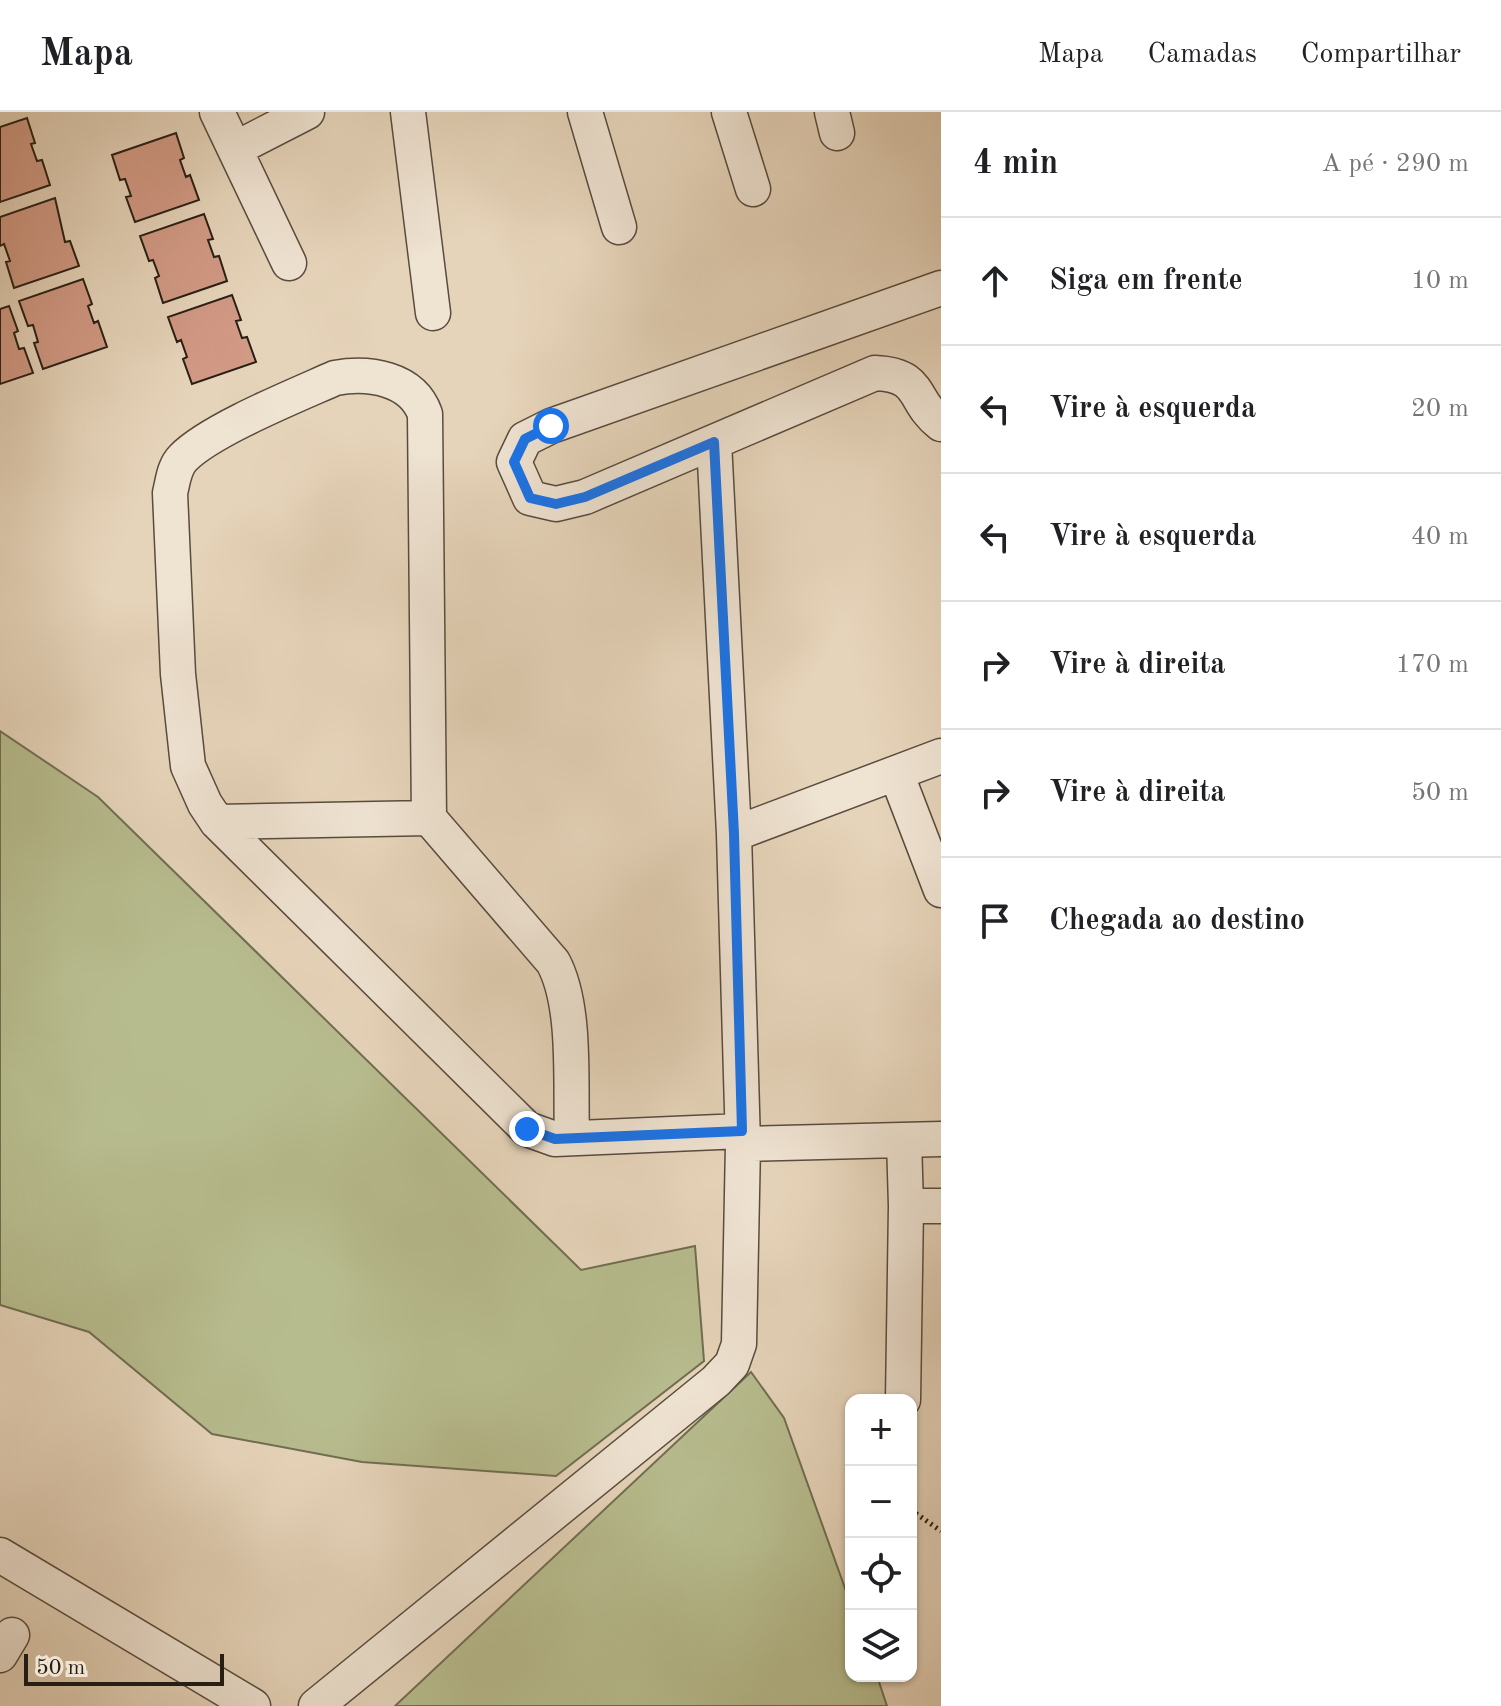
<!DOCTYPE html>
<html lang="pt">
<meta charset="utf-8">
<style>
:root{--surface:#fff;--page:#f6f6f6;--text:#202124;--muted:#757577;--line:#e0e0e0}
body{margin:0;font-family:"Old Standard TT",serif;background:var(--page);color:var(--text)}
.controls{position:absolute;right:24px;bottom:24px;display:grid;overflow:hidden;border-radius:16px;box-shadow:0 2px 6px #0004}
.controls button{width:72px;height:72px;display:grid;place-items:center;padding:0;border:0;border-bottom:2px solid var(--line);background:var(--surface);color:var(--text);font:40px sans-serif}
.scale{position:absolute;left:24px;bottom:20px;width:200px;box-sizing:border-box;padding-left:8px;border:4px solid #281f14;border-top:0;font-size:22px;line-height:28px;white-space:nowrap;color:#281f14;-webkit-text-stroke:6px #efe3d2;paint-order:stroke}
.stop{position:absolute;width:24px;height:24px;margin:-18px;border:6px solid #1a73e8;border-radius:50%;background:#fff}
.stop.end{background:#1a73e8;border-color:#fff;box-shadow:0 2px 8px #0008}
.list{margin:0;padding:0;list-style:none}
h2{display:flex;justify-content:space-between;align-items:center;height:104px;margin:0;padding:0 32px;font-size:34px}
h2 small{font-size:26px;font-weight:400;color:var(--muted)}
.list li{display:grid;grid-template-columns:52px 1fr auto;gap:24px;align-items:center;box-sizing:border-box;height:128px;padding:0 32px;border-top:2px solid var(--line)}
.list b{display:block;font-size:30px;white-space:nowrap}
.list em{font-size:26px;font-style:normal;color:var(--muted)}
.icon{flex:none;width:44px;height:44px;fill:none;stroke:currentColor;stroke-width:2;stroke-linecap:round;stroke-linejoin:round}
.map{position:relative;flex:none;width:941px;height:1594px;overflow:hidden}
header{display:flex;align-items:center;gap:48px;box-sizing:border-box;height:112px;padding:0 40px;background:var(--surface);border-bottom:2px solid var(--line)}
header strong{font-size:38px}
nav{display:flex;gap:44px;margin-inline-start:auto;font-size:28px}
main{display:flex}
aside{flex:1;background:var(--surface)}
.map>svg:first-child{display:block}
</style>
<header>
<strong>Mapa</strong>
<nav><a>Mapa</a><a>Camadas</a><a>Compartilhar</a></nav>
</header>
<main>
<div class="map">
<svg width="941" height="1594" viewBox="0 0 941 1594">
<rect width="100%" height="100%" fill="#e6d4ba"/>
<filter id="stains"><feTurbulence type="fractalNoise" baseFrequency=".0025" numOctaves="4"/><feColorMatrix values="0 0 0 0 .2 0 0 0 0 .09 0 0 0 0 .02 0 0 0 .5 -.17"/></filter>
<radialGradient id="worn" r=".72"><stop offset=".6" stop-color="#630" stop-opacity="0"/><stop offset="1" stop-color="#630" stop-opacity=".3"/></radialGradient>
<!-- green -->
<path fill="#b7bc8e" stroke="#706e51" stroke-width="2" d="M0,619L98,685L581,1158L695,1134L704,1249L556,1364L362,1350L212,1322L89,1220L0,1193Z
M751,1260L784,1306L851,1493V1564H877L887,1594H395Z"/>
<!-- building -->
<path fill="#d29a85" stroke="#281f14" stroke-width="2" d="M27,6L35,31L31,32L37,49L42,48L50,73L0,90V15Z
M176,21L184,46L180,48L186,65L190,63L199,88L135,110L126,85L131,84L125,67L120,68L112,43Z
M55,86L65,130L70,129L79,154L14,176L6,150L10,149L4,132L0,134V105Z
M204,102L213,127L208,128L214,145L219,144L227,169L163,191L155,166L159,164L153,148L149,149L140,124Z
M83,167L92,192L88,194L94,211L98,209L107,235L43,257L34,231L38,230L33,213L28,214L19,189Z
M232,183L241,208L236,209L242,226L247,225L256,250L192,272L183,247L187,245L181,228L177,230L168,205Z
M9,194L18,219L14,221L19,237L24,236L33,261L0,272V197Z"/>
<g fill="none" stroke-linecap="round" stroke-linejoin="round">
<!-- minor casing -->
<g stroke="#584c3e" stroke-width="37">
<path id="minor" d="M217,0L289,151
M408,0L433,201
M585,0L619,115
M729,0L753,77
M832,0L837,21
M235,37L307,0
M941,176L551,314L525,327L514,350L530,386L556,392L585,385L875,261C924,263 911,289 941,312
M896,661L941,778
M217,710L429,706
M734,722L941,644
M572,1024C570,973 577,894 553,850L429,706L425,302C412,266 369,260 335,266C297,283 210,318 183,346C174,355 173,369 170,381L178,562L188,654L205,692L217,710L527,1017L555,1027L742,1019
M904,1028L906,1094
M743,1032L941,1027
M903,1288L906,1094H941
M0,1443L253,1594
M0,1543L12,1523
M316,1594L716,1269L732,1252L739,1232L743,1032L734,722L714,330"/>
</g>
<!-- path -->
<path stroke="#281f14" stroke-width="5" stroke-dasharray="2 4" stroke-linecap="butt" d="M911,1398L941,1419"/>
<!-- minor -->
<use href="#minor" stroke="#efe3d2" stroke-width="34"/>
</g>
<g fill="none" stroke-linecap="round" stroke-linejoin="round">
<!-- route -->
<path stroke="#1a73e8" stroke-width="10" d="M527,1017L555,1027L742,1019L734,722L714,330L585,385L556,392L530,386L514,350L525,327L551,314"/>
</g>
<rect width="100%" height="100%" filter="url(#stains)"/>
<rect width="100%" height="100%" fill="url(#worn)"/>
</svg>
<div class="controls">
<button>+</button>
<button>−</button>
<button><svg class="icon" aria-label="locate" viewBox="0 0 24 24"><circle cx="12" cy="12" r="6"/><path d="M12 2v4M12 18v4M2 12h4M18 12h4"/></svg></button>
<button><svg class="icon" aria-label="layers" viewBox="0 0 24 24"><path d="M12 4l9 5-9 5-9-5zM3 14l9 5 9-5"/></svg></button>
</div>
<div class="scale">50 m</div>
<div class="stop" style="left:551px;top:314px"></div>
<div class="stop end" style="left:527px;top:1017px"></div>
</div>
<aside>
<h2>4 min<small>A pé · 290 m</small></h2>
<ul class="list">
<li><svg class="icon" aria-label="ahead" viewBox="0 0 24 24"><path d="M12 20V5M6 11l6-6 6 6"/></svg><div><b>Siga em frente</b></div><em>10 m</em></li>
<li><svg class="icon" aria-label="left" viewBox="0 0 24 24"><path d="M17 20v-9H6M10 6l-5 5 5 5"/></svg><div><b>Vire à esquerda</b></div><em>20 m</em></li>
<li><svg class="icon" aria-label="left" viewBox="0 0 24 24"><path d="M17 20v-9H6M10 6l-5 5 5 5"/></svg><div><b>Vire à esquerda</b></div><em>40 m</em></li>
<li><svg class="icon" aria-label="right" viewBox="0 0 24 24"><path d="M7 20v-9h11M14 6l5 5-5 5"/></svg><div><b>Vire à direita</b></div><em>170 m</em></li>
<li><svg class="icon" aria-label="right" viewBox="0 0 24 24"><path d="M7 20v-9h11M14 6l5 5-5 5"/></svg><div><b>Vire à direita</b></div><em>50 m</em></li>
<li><svg class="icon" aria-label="arrive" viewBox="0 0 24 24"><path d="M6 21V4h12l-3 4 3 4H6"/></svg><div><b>Chegada ao destino</b></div></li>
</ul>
</aside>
</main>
